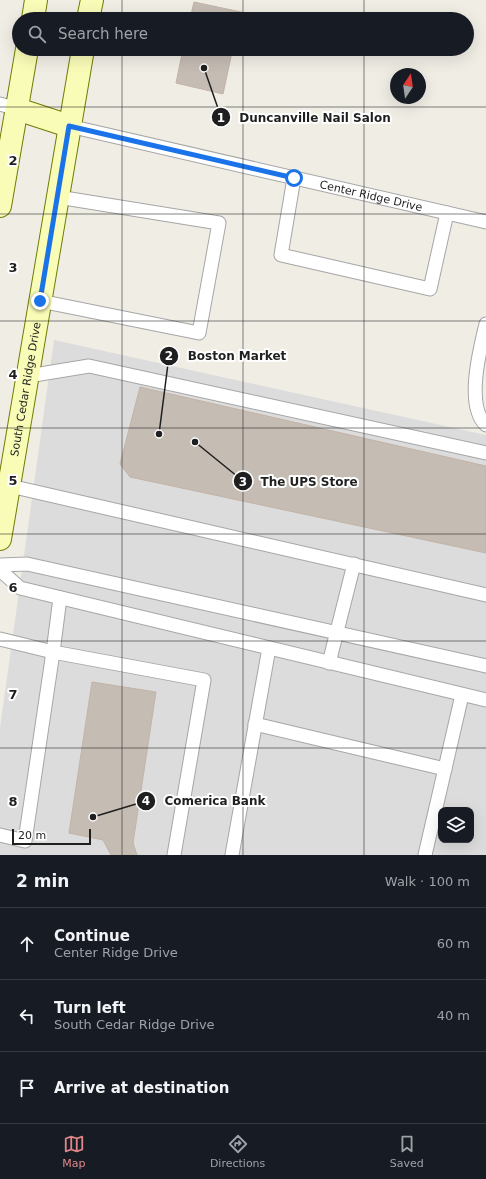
<!DOCTYPE html>
<meta charset="utf-8">
<style>
:root{--surface:#171b24;--page:#242831;--text:#f1f3f6;--muted:#9ea1a6;--line:#363941;--accent:#e18688}
body{margin:0;font-family:"DejaVu Sans",sans-serif;background:var(--page);color:var(--text)}
.controls{position:absolute;right:12px;bottom:12px;display:grid;overflow:hidden;border-radius:8px;box-shadow:0 4px 16px #0002}
.controls button{width:36px;height:36px;display:grid;place-items:center;padding:0;border:0;border-bottom:1px solid var(--line);background:var(--surface);color:var(--text);font:20px sans-serif}
.compass{position:absolute;left:390px;top:68px;width:36px;height:36px;border-radius:50%;background:var(--surface);box-shadow:0 4px 16px #0002;rotate:13deg}
.scale{position:absolute;left:12px;bottom:10px;width:79px;box-sizing:border-box;padding-left:4px;border:2px solid #1f1f1f;border-top:0;font-size:11px;line-height:14px;white-space:nowrap;color:#1f1f1f;-webkit-text-stroke:3px #fff;paint-order:stroke}
.stop{position:absolute;width:12px;height:12px;margin:-9px;border:3px solid #1a73e8;border-radius:50%;background:#fff}
.stop.end{background:#1a73e8;border-color:#fff;box-shadow:0 1px 4px #0008}
.list{margin:0;padding:0;list-style:none}
h2{display:flex;justify-content:space-between;align-items:center;height:52px;margin:0;padding:0 16px;font-size:17px}
h2 small{font-size:13px;font-weight:400;color:var(--muted)}
.list li{display:grid;grid-template-columns:26px 1fr auto;gap:12px;align-items:center;box-sizing:border-box;height:72px;padding:0 16px;border-top:1px solid var(--line)}
.list b{display:block;font-size:15px;white-space:nowrap}
.list p{margin:0;font-size:13px;white-space:nowrap;color:var(--muted)}
.list em{font-size:13px;font-style:normal;color:var(--muted)}
.icon{flex:none;width:22px;height:22px;fill:none;stroke:currentColor;stroke-width:2;stroke-linecap:round;stroke-linejoin:round}
.map{position:relative;flex:none;width:486px;height:855px;overflow:hidden}
.search{position:absolute;background:var(--surface);box-shadow:0 4px 16px #0002;left:12px;right:12px;top:12px;height:44px;display:flex;align-items:center;gap:10px;box-sizing:border-box;padding:0 14px;border-radius:22px;color:var(--muted);font-size:15px}
.sheet{height:268px;background:var(--surface)}
nav{display:flex;justify-content:space-around;align-items:center;box-sizing:border-box;height:56px;border-top:1px solid var(--line);background:var(--surface);font-size:11px;color:var(--muted)}
nav a{display:grid;justify-items:center;gap:2px}
nav .on{color:var(--accent)}
.map>svg:first-child{display:block}
</style>
<div class="map">
<svg width="486" height="855" viewBox="0 0 486 855">
<rect width="100%" height="100%" fill="#f0ede5"/>
<!-- residential -->
<path fill="#dddcdc" fill-rule="evenodd" d="M54,340L486,435V855H0V728ZM441,810H471V840H441Z"/>
<!-- building -->
<path fill="#c5bcb4" stroke="#c3b3a7" d="M194,2L274,19H190Z
M183,49H286L232,52L223,94L176,83Z
M140,387L486,466V553L130,477L120,464Z
M92,682L156,692L133,843L137,855H111L103,840L69,833Z"/>
<g fill="none" stroke-linecap="round" stroke-linejoin="round">
<!-- lane casing -->
<g stroke="#a6a6a6" stroke-width="15">
<g id="lane">
<path d="M0,104L17,109"/>
<path id="s1" d="M69,126L486,222"/>
<path d="M294,178L281,255L430,289L447,213"/>
<path d="M40,301L199,333L219,223L58,197"/>
<path d="M486,324C480,349 465,406 486,425"/>
<path d="M28,376L89,366L486,453"/>
<path d="M10,486L486,595"/>
<path d="M0,565L27,564L486,666"/>
<path d="M0,570L20,588L486,700"/>
<path d="M0,639L53,652L60,598"/>
<path d="M329,663L354,564"/>
<path d="M255,724L445,769"/>
<path d="M0,835L25,841L53,652L204,680L174,855"/>
<path d="M232,855L269,648"/>
<path d="M425,855L462,695"/>
</g>
</g>
<!-- secondary casing -->
<g stroke="#707c00" stroke-width="24">
<g id="secondary">
<path d="M33,19L36,0"/>
<path d="M88,19L92,0"/>
<path d="M17,109L69,126"/>
<path d="M0,206L27,49"/>
<path id="s2" d="M0,539L83,49"/>
</g>
</g>
<!-- lane -->
<use href="#lane" stroke="#fff" stroke-width="13"/>
<!-- secondary -->
<use href="#secondary" stroke="#f9fcb7" stroke-width="22"/>
</g>
<g fill="none" stroke-linecap="round" stroke-linejoin="round">
<!-- route -->
<path stroke="#1a73e8" stroke-width="5" d="M40,301L69,126L294,178"/>
</g>
<!-- grid -->
<path fill="none" stroke="#1f1f1f" stroke-width="1" stroke-opacity="0.55" d="M122,0V19M243,0V19M364,0V19M122,49V855M243,49V855M364,49V855M0,107H486M0,214H486M0,321H486M0,428H486M0,534H486M0,641H486M0,748H486"/>
<g text-anchor="middle" dominant-baseline="central" stroke-width="4" stroke-linejoin="round" paint-order="stroke">
<!-- street labels -->
<g font-size="11" fill="#1f1f1f" stroke="#fff">
<text stroke="none"><textPath href="#s1" startOffset="310">Center Ridge Drive</textPath></text>
<text stroke="none"><textPath href="#s2" startOffset="152">South Cedar Ridge Drive</textPath></text>
</g>
</g>
<g font-size="13" text-anchor="middle" font-weight="bold" fill="#1f1f1f" stroke="#fff" stroke-width="4" stroke-linejoin="round" paint-order="stroke">
<text x="13" y="165">2</text>
<text x="13" y="272">3</text>
<text x="13" y="379">4</text>
<text x="13" y="485">5</text>
<text x="13" y="592">6</text>
<text x="13" y="699">7</text>
<text x="13" y="806">8</text>
</g>
<!-- callouts -->
<path fill="none" stroke="#1f1f1f" stroke-width="1.5" d="M204 68L221 117M159 434L169 356M195 442L243 481M93 817L146 801"/>
<g fill="#1f1f1f" stroke="#fff" stroke-width="1.5">
<circle cx="204" cy="68" r="4"/>
<circle cx="159" cy="434" r="4"/>
<circle cx="195" cy="442" r="4"/>
<circle cx="93" cy="817" r="4"/>
<circle cx="221" cy="117" r="10"/>
<circle cx="169" cy="356" r="10"/>
<circle cx="243" cy="481" r="10"/>
<circle cx="146" cy="801" r="10"/>
</g>
<g font-size="12" text-anchor="middle" font-weight="bold" fill="#fff">
<text x="221" y="122">1</text>
<text x="169" y="360">2</text>
<text x="243" y="486">3</text>
<text x="146" y="805">4</text>
</g>
<g font-size="12" text-anchor="middle" font-weight="bold" fill="#1f1f1f" stroke="#fff" stroke-width="4" stroke-linejoin="round" paint-order="stroke">
<text x="315" y="122">Duncanville Nail Salon</text>
<text x="237" y="360">Boston Market</text>
<text x="309" y="486">The UPS Store</text>
<text x="215" y="805">Comerica Bank</text>
</g>
</svg>
<div class="controls">
<button><svg class="icon" aria-label="layers" viewBox="0 0 24 24"><path d="M12 4l9 5-9 5-9-5zM3 14l9 5 9-5"/></svg></button>
</div>
<svg class="compass" viewBox="-18 -18 36 36"><path d="M0-13l5 13h-10z" fill="#e53935"/><path d="M0 13l5-13h-10z" fill="#9ea1a6"/></svg>
<div class="scale">20 m</div>
<div class="stop" style="left:294px;top:178px"></div>
<div class="stop end" style="left:40px;top:301px"></div>
<div class="search"><svg class="icon" aria-label="search" viewBox="0 0 24 24"><circle cx="10" cy="10" r="6"/><path d="M15 15l6 6"/></svg>Search here</div>
</div>
<section class="sheet">
<h2>2 min<small>Walk · 100 m</small></h2>
<ul class="list">
<li><svg class="icon" aria-label="ahead" viewBox="0 0 24 24"><path d="M12 20V5M6 11l6-6 6 6"/></svg><div><b>Continue</b><p>Center Ridge Drive</p></div><em>60 m</em></li>
<li><svg class="icon" aria-label="left" viewBox="0 0 24 24"><path d="M17 20v-9H6M10 6l-5 5 5 5"/></svg><div><b>Turn left</b><p>South Cedar Ridge Drive</p></div><em>40 m</em></li>
<li><svg class="icon" aria-label="arrive" viewBox="0 0 24 24"><path d="M6 21V4h12l-3 4 3 4H6"/></svg><div><b>Arrive at destination</b></div></li>
</ul>
</section>
<nav>
<a class="on"><svg class="icon" aria-label="map" viewBox="0 0 24 24"><path d="M3 6l6-2 6 2 6-2v14l-6 2-6-2-6 2zM9 4v14M15 6v14"/></svg>Map</a>
<a><svg class="icon" aria-label="directions" viewBox="0 0 24 24"><path d="M12 3l9 9-9 9-9-9zM9 14v-3h6M13 9l2 2-2 2"/></svg>Directions</a>
<a><svg class="icon" aria-label="saved" viewBox="0 0 24 24"><path d="M7 4h10v16l-5-4-5 4z"/></svg>Saved</a>
</nav>
